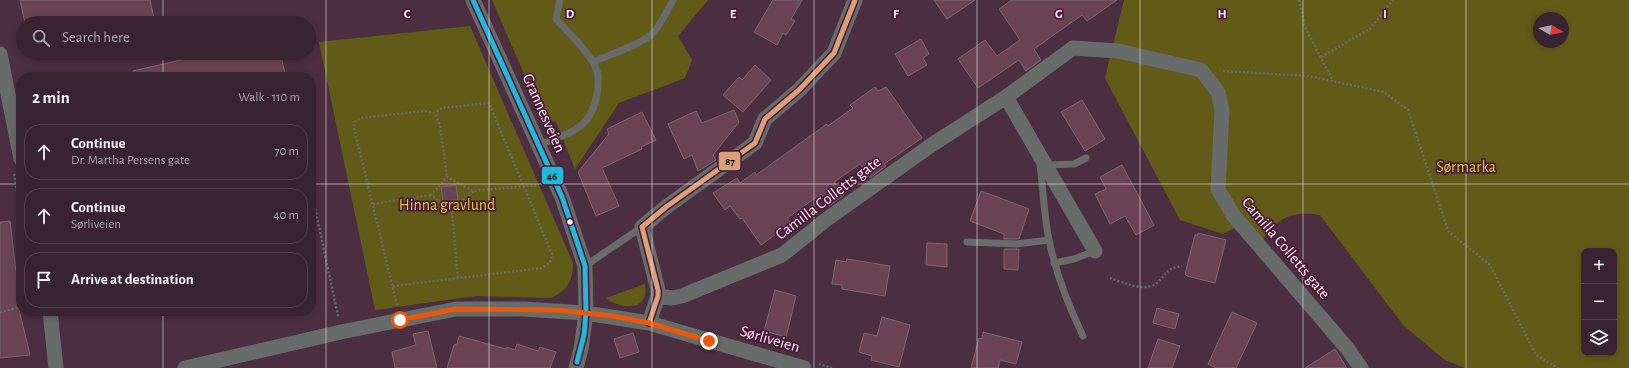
<!DOCTYPE html>
<meta charset="utf-8">
<style>
:root{--surface:#382330;--page:#432f3c;--text:#f1f3f6;--muted:#aba4ab;--line:#52404c}
body{margin:0;font-family:"Alegreya Sans",sans-serif;background:var(--page);color:var(--text)}
.controls{position:absolute;right:12px;bottom:12px;display:grid;overflow:hidden;border-radius:8px;box-shadow:0 2px 6px #0003}
.controls button{width:36px;height:36px;display:grid;place-items:center;padding:0;border:0;border-bottom:1px solid var(--line);background:var(--surface);color:var(--text);font:20px sans-serif}
.compass{position:absolute;left:1533px;top:12px;width:36px;height:36px;border-radius:50%;background:var(--surface);box-shadow:0 2px 6px #0003;rotate:99deg}
.stop{position:absolute;width:12px;height:12px;margin:-9px;border:3px solid #ea580c;border-radius:50%;background:#fff}
.stop.end{background:#ea580c;border-color:#fff;box-shadow:0 1px 4px #0008}
.list{margin:0;padding:0;list-style:none}
h2{display:flex;justify-content:space-between;align-items:center;height:52px;margin:0;padding:0 16px;font-size:17px}
h2 small{font-size:13px;font-weight:400;color:var(--muted)}
.list li{display:grid;grid-template-columns:26px 1fr auto;gap:12px;align-items:center;box-sizing:border-box;height:56px;margin:0 8px 8px;padding:0 8px;border:1px solid var(--line);border-radius:16px}
.list b{display:block;font-size:15px;white-space:nowrap}
.list p{margin:0;font-size:13px;white-space:nowrap;color:var(--muted)}
.list em{font-size:13px;font-style:normal;color:var(--muted)}
.icon{flex:none;width:22px;height:22px;fill:none;stroke:currentColor;stroke-width:2;stroke-linecap:round;stroke-linejoin:round}
.map{position:relative;flex:none;width:1629px;height:368px;overflow:hidden}
.search{position:absolute;background:var(--surface);box-shadow:0 2px 6px #0003;left:16px;top:16px;width:300px;height:44px;display:flex;align-items:center;gap:10px;box-sizing:border-box;padding:0 14px;border-radius:22px;color:var(--muted);font-size:15px}
.panel{position:absolute;background:var(--surface);box-shadow:0 2px 6px #0003;left:16px;top:72px;width:300px;height:244px;border-radius:16px}
.map>svg:first-child{display:block}
</style>
<div class="map">
<svg width="1629" height="368" viewBox="0 0 1629 368">
<rect width="100%" height="100%" fill="#4b2f40"/>
<!-- green -->
<path fill="#625b17" fill-rule="evenodd" d="M492,0H708L678,36L692,60L685,78L619,103L575,169L556,122L544,120Z
M1124,0H1629V368H1465L1445,360L1403,325L1320,215C1290,211 1279,217 1262,241L1246,222L1223,234L1180,220L1105,78ZM1539,18H1563V42H1539ZM1584,251H1614V353H1584Z
M470,26L573,263C573,281 567,291 551,298L476,296L375,310L319,42Z
M645,284C650,312 621,310 606,298Z"/>
<!-- building -->
<path fill="#6a4454" stroke="#7f6570" d="M20,0H150L155,23H25Z
M773,0H802L791,19L795,21L786,35L783,33L777,45L754,32Z
M934,0H975L947,19Z
M1012,0H1117L1087,21L1082,15L1034,49L1041,60L1026,71L1019,60L978,88L958,59L985,40L997,56L1020,40L999,9Z
M921,39L929,54L923,58L927,65L908,76L895,54Z
M212,53H280L286,77H133V71Z
M755,65L771,80L743,112L723,95L739,77L742,80Z
M875,87L878,91L886,87L922,138L884,164L886,166L870,178L860,164L834,182L844,195L829,206L821,194L787,218L791,223L761,245L742,218L740,219L730,206L725,210L713,193L737,178L740,183L755,172L756,175L827,124L828,126L853,108L850,105Z
M1082,100L1105,139L1085,151L1061,112Z
M734,110L739,122L713,155L716,160L698,171L692,155L684,159L668,124L696,111L702,123Z
M642,112L656,140L641,147L642,149L602,168L619,206L596,216L578,172L609,134L607,129Z
M1122,165L1154,225L1136,235L1125,216L1110,224L1095,194L1106,189L1100,177Z
M456,185L458,200L443,201L441,187Z
M981,191L1029,209L1019,239H1004V234L970,221Z
M10,221L16,272L21,285V300L17,301L30,355L0,358V222Z
M1198,233L1226,240L1215,283L1187,276L1185,274L1195,235H1198Z
M927,243L947,244V267L926,265Z
M1004,249H1019L1018,270L1004,269Z
M847,259L890,266L885,296L842,289V285L832,284L836,260L846,262Z
M775,290L796,296L786,337L764,331Z
M1157,308L1179,314L1175,329L1153,323Z
M1232,312L1257,323L1236,368H1216L1208,364Z
M882,317L910,325L899,367L871,360L872,356L859,352L864,333L877,336Z
M428,331L437,368H395L392,352L416,345L413,334Z
M983,332L1022,342L1016,364L1000,360L998,368H971L979,338L982,339Z
M633,333L639,352L620,358L614,339Z
M459,336L506,349L507,347L515,350L517,344L538,351L540,347L556,352L550,368H447L454,345L457,344Z
M1158,339L1180,346L1172,368H1148Z
M1335,349L1347,368H1305Z"/>
<g fill="none" stroke-linecap="round" stroke-linejoin="round">
<!-- path -->
<path stroke="#6b686a" stroke-width="2.5" stroke-dasharray="2 2" stroke-linecap="butt" d="M1299,0L1305,27L1333,81
M1321,57L1370,29L1393,0
M1223,71L1308,76L1384,92L1408,110L1448,231L1490,265L1536,355L1558,368
M14,174L21,213
M311,189L338,316
M473,191L452,212L431,195L447,177L473,191L539,185
M373,204L431,195
M452,212L458,278
M1110,278C1123,282 1144,293 1157,283C1169,273 1164,269 1182,266
M393,286L542,268L550,263L552,254L489,103L442,108L435,113
M397,305L354,128L355,122L360,118L424,111L435,113L440,125L447,177
M0,312L21,307
M819,364L832,368"/>
<!-- lane -->
<path stroke="#676b69" stroke-width="7" d="M593,62C611,54 641,45 654,32C662,22 667,11 673,0
M9,98L21,96
M539,145C568,134 592,129 597,94C599,84 599,73 594,64C585,47 568,33 556,19L560,0
M1040,164C1043,189 1044,215 1049,240C1056,274 1068,305 1083,336
M1047,165L1074,164L1086,158
M967,242L1016,244L1049,240
M1054,263L1074,259L1095,251
M585,266L642,227"/>
<!-- street -->
<path stroke="#676b69" stroke-width="15" d="M473,0L562,197L585,266L586,313L581,349L576,368
M0,54L21,159
M1006,97L1095,251
M658,296L672,298L682,296L782,255L827,219L933,144L1006,97L1073,48L1118,51L1201,70L1218,92L1222,110L1218,189L1233,215L1347,348L1361,368
M50,311L56,368
M649,323L658,296V290L642,227L666,207L755,143L765,119L799,90L834,53L855,0
M185,368L341,332L456,309H524L586,313L649,323L804,368"/>
<!-- bus-1 casing -->
<g stroke="#4b1837" stroke-width="8">
<path id="bus-1" d="M473,0L562,197L585,266L586,313L584,335L577,362"/>
</g>
<!-- bus-2 casing -->
<g stroke="#4b1837" stroke-width="8">
<path id="bus-2" d="M649,323L658,296V290L642,227L666,207L755,143L765,119L799,90L834,53L855,0"/>
</g>
<!-- bus-1 -->
<use href="#bus-1" stroke="#20b9da" stroke-width="5"/>
<!-- bus-2 -->
<use href="#bus-2" stroke="#d9a179" stroke-width="5"/>
</g>
<g fill="none" stroke-linecap="round" stroke-linejoin="round">
<!-- route -->
<path stroke="#ea580c" stroke-width="5" d="M400,320L456,309L557,310L613,316L649,323L709,341"/>
</g>
<!-- grid -->
<path fill="none" stroke="#fef0f7" stroke-width="1" stroke-opacity="0.55" d="M163,0V23M326,0V368M489,0V368M652,0V368M814,0V368M977,0V368M1140,0V368M1303,0V368M1466,0V368M163,53V77M0,184H21M311,184H1629M163,311V368"/>
<!-- markers -->
<circle fill="#fef0f7" stroke="#4b1837" stroke-width="1.5" cx="570" cy="222" r="3.5"/>
<g text-anchor="middle" dominant-baseline="central" stroke-width="3.5" stroke-linejoin="round" paint-order="stroke">
<!-- street labels -->
<g font-size="16" fill="#fef0f7" stroke="#4b1837">
<text transform="translate(544 113) rotate(66)">Grannesveien</text>
<text transform="translate(828 198) rotate(-37)">Camilla Colletts gate</text>
<text transform="translate(1286 248) rotate(50)">Camilla Colletts gate</text>
<text transform="translate(770 339) rotate(16)">Sørliveien</text>
</g>
<!-- park labels -->
<g font-size="16" fill="#d4cc3c" stroke="#4b1837">
<text x="1466" y="167">Sørmarka</text>
<text x="447" y="205">Hinna gravlund</text>
</g>
</g>
<g font-size="13" text-anchor="middle" font-weight="bold" fill="#fef0f7" stroke="#4b1837" stroke-width="3.5" stroke-linejoin="round" paint-order="stroke">
<text x="407" y="18">C</text>
<text x="570" y="18">D</text>
<text x="733" y="18">E</text>
<text x="896" y="18">F</text>
<text x="1059" y="18">G</text>
<text x="1222" y="18">H</text>
<text x="1385" y="18">I</text>
</g>
<g stroke="#4b1837" stroke-width="1.5">
<rect x="718" y="151" width="23" height="20" rx="4" fill="#d9a179"/>
<rect x="541" y="166" width="23" height="19" rx="4" fill="#20b9da"/>
</g>
<g font-size="11" text-anchor="middle" font-weight="bold" fill="#111">
<text x="730" y="165">87</text>
<text x="552" y="180">46</text>
</g>
</svg>
<div class="controls">
<button>+</button>
<button>−</button>
<button><svg class="icon" aria-label="layers" viewBox="0 0 24 24"><path d="M12 4l9 5-9 5-9-5zM3 14l9 5 9-5"/></svg></button>
</div>
<svg class="compass" viewBox="-18 -18 36 36"><path d="M0-13l5 13h-10z" fill="#e53935"/><path d="M0 13l5-13h-10z" fill="#aba4ab"/></svg>
<div class="stop" style="left:400px;top:320px"></div>
<div class="stop end" style="left:709px;top:341px"></div>
<div class="search"><svg class="icon" aria-label="search" viewBox="0 0 24 24"><circle cx="10" cy="10" r="6"/><path d="M15 15l6 6"/></svg>Search here</div>
<section class="panel">
<h2>2 min<small>Walk · 110 m</small></h2>
<ul class="list">
<li><svg class="icon" aria-label="ahead" viewBox="0 0 24 24"><path d="M12 20V5M6 11l6-6 6 6"/></svg><div><b>Continue</b><p>Dr. Martha Persens gate</p></div><em>70 m</em></li>
<li><svg class="icon" aria-label="ahead" viewBox="0 0 24 24"><path d="M12 20V5M6 11l6-6 6 6"/></svg><div><b>Continue</b><p>Sørliveien</p></div><em>40 m</em></li>
<li><svg class="icon" aria-label="arrive" viewBox="0 0 24 24"><path d="M6 21V4h12l-3 4 3 4H6"/></svg><div><b>Arrive at destination</b></div></li>
</ul>
</section>
</div>
